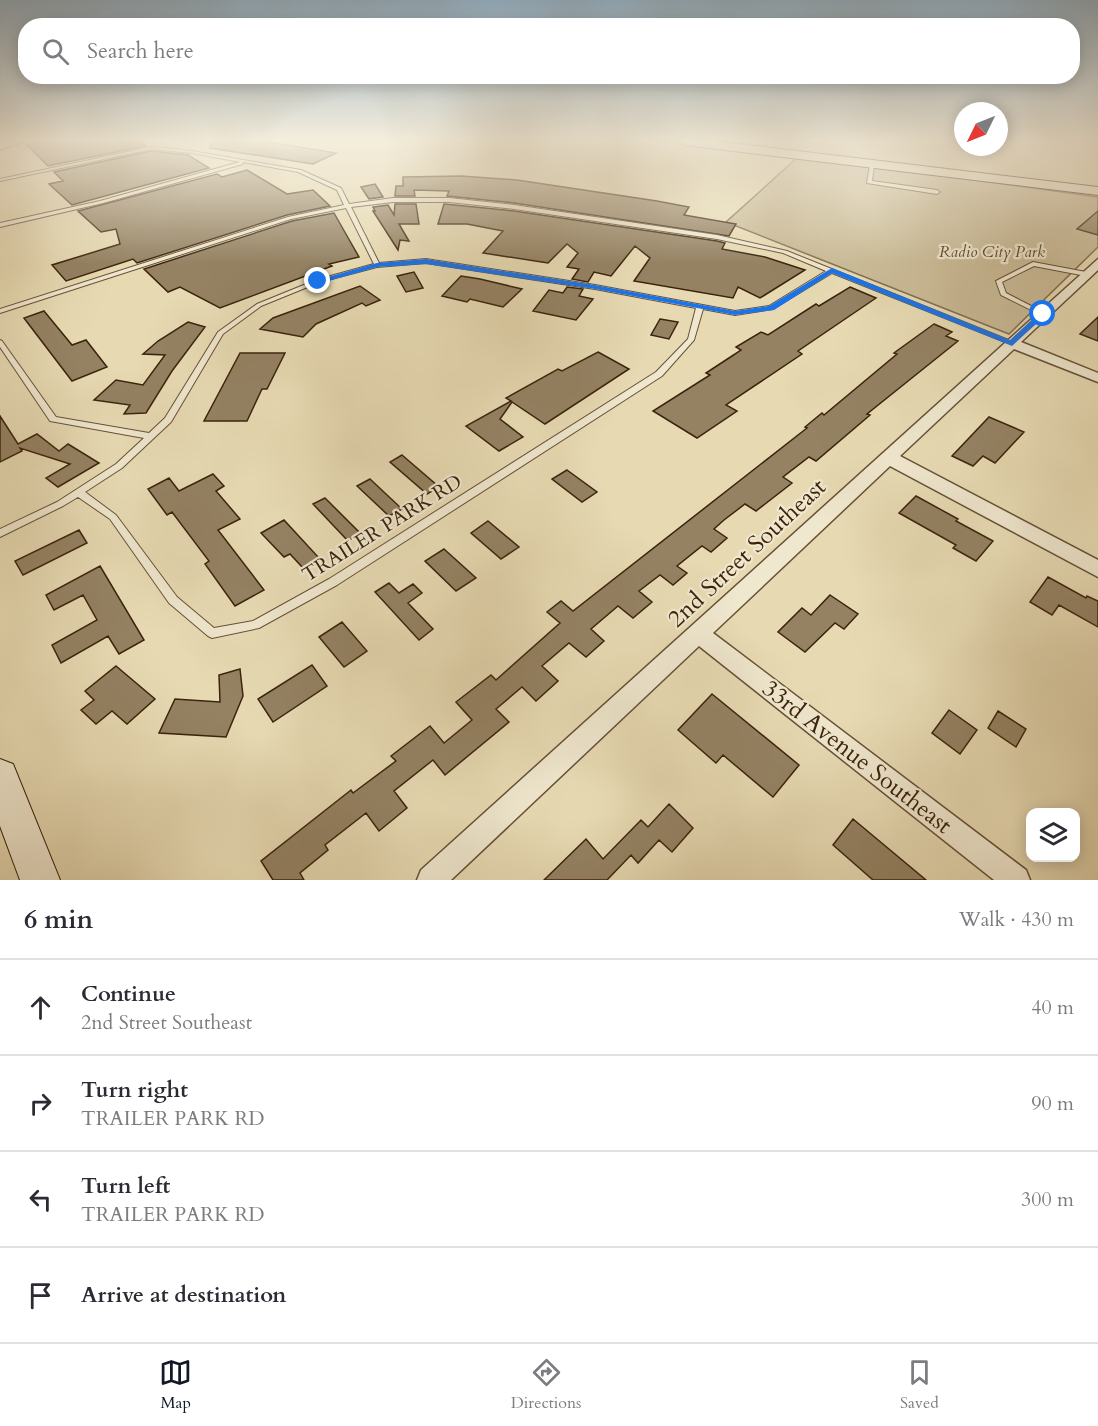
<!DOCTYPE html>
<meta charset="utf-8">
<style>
:root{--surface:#fff;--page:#f7f7f7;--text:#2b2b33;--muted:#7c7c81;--line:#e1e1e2;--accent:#111827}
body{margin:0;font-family:Cardo,serif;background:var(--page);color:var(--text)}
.controls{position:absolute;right:18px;bottom:18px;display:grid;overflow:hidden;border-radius:12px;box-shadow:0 3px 15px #0003}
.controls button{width:54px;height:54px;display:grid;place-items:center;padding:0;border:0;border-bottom:2px solid var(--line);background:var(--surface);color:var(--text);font:30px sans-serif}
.compass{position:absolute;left:954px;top:102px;width:54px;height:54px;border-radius:50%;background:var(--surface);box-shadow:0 3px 15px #0003;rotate:227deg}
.stop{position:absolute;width:18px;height:18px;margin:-14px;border:4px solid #1a73e8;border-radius:50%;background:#fff}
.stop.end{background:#1a73e8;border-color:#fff;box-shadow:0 2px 6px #0008}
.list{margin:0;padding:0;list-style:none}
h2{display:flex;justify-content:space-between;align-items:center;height:78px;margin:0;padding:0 24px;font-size:26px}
h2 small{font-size:20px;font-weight:400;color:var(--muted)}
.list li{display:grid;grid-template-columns:39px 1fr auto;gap:18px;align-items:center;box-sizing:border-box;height:96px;padding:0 24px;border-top:2px solid var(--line)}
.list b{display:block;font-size:22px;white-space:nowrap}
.list p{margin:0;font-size:20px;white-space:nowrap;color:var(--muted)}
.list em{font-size:20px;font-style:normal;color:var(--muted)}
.icon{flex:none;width:33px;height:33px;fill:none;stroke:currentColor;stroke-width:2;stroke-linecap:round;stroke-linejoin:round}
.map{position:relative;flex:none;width:1098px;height:880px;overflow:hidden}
.search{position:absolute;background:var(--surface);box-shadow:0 3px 15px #0003;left:18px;right:18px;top:18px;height:66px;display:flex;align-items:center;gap:15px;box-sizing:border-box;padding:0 21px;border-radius:24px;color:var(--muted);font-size:22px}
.sheet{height:462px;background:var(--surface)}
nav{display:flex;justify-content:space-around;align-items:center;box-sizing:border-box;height:84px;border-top:2px solid var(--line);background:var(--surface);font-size:16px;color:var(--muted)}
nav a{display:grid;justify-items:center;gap:3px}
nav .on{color:var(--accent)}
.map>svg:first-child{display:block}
</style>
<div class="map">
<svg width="1098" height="880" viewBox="0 0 1098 880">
<rect width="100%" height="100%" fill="#e7dab3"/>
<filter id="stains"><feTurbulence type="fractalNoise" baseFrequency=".00333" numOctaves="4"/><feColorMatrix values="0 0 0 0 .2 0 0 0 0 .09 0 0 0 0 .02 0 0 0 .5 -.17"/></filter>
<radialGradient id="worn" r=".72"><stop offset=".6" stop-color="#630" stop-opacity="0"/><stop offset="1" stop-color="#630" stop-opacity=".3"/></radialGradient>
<!-- green -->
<path fill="#cabb97" stroke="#826f52" stroke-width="1.5" d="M799,156L1098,197V247L1009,334L726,222Z"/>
<!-- building -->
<path fill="#948263" stroke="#3b230c" stroke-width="1.5" d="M45,141H138L146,146L48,166L27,145Z
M211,141H263L336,153L313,164L210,148Z
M151,151L188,155L209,168L72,205L49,184L63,181L54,172Z
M247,170L287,194L313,190L330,206L287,215L137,263L133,259L66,281L52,265L120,244L116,229L101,232L78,211L217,174L222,177Z
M461,176L517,180L657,201L689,207L684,215L736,224L729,236L514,203L447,196L449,191L414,190L415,196H395L396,186H403V177Z
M375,184L383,197L369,199L361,187Z
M395,204H416L419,224H399L409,241L400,240L398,250L373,211H375L373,207L388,205L394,215Z
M444,204L514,211L717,241L725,243L722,249L765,257L805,270L760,298L738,287L733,298L634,281L650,258L635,246L611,276L594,272L588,282L572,279L579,269L567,267L578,253L567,244L548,263L483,253L503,231L467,224H438Z
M1098,211V235L1077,229Z
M334,213L359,257L329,264L332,266L220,308L180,287L168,292L144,269L292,221Z
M414,272L423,288L406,292L397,276Z
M461,276L480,279L522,289L503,307L470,299L467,302L442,296Z
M360,286L380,300L366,306L362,303L316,324L303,337L260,329L273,318Z
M567,287L583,289L579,296L593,299L576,320L533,311L549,290L563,293Z
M850,287L876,298L798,351L802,354L726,405L737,411L697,438L653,411L710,375L706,373L732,356L741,350L736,347L761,332L768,335L816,304L819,306Z
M44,311L72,345L86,340L107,367L72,381L24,318Z
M1098,317V341L1080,334Z
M660,319L678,322L669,339L651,335Z
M188,322L205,327L172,371L146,413L124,414L130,405L94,400L116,380L143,385L165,355L143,354L158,341Z
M934,324L952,332L946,336L958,341L867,414L870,415L816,461L809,457L783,477L792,483L756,511L745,504L724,520L714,529L727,538L711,552L702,546L677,566L687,573L673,585L660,575L639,591L652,602L633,618L618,606L591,629L604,641L586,657L569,643L542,666L558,681L536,701L522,687L496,709L509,722L445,775L433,760L394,791L407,808L379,831L366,813L325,845L328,850L300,873L304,880H273L261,861L351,790L353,793L396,761L391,756L430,726L444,743L472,720L456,702L491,675L496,680L560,623L547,612L561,601L573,611L807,428L805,427L822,413L824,415L897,354L894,353Z
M598,352L629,369L545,424L512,402L500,419L523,437L499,451L466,426L511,401L506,398L558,369L562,371Z
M240,353H285L267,389H262L247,421H204Z
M0,416L18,444L37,434L59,451L68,444L99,463L58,487L46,478L70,464L20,448L22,451L0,462Z
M989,417L1024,432L995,463L983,456L973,466L952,456Z
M402,455L439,487L427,494L390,462Z
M567,470L597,492L582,502L552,479Z
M213,474L224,486L216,491L240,519L218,530L264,590L235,606L205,564L209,561L172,512L167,515L148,489L169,478L179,491Z
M370,479L402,509L389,516L357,486Z
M916,496L958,519L956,521L993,541L976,561L953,548L956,545L899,513Z
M325,498L360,533L348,541L313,504Z
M284,520L319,558L303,568L290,554L284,557L261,533Z
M488,521L519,547L501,559L471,533Z
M79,530L87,543L23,575L15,561Z
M444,549L476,578L456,591L425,561Z
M100,566L144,640L119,654L108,636L61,663L52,645L97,620L83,595L54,610L46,595Z
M1048,577L1086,598L1087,596L1098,601V627L1059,605L1052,615L1030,602Z
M389,583L399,593L413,584L422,593L408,603L433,629L419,640L375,592Z
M830,595L858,614L844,629L835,623L805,652L778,632L802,608L811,615Z
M342,622L367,651L344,667L319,637Z
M312,665L327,686L273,722L258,699Z
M116,666L155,699L127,724L112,711L96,724L81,710L94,700L85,691Z
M240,669L243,696L226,737L159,733L175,699L220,702L219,675Z
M712,694L799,765L773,797L723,755L716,763L678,730Z
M949,710L977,730L960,754L932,733Z
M998,711L1026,729L1016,747L988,728Z
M669,804L693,828L672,852L659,840L638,863L631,855L607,880H544L586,839L603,859L641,820L648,827Z
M853,819L926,880H873L833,845Z"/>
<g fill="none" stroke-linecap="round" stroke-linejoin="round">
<!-- lane casing -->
<g stroke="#665136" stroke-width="2">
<path id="lane" d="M151,147L192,151L301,170L341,188L349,204L393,198H449L514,205L717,235L787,251L1016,343L1012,345L1010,344L832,273L773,309L735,315L703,309L694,340L662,376L337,585L259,628L212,638L208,636L169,603L110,519L78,497L63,506L0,537V529L57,502L116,464L144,438L50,421L0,347V340L2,341L56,417L149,433L165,418L218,332L257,304L316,280L374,264L346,208L291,219L0,313V309L288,217L344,205L337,190L298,172L243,162V164L103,203L0,227V223L100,201L240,162L192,153L151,149L0,181V179ZM393,202H449L514,209L717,239L783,253L826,271L769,306L735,311L595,285L426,259L379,263L351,207ZM426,263L595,289L696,308L688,339L656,372L329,579L253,621L214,628L177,597L116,515L85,492L122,468L171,422L223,334L261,306L320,282L377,267Z
M872,164L874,165L872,181L937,190L940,192L937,194L867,183L870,165Z
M1033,262L1086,272L1089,274L1086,276L1034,266L1002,282L1006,293L1045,313L1046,314L1043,316L1001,295L996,281Z"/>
</g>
<!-- street casing -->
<g stroke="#665136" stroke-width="3">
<path id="street" d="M11,141H26L0,149V143Z
M1098,259V270L1021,342L1098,373V382L1014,349L900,456L1098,560V577L890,466L713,633L1026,870L1030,880H994L699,646L451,880H417L421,870Z"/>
</g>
<!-- secondary casing -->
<g stroke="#3b230c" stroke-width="2">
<path id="secondary" d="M678,141H715L1098,187V195L684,145Z
M0,759L13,764L60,880H20L0,826Z"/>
</g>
<!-- lane -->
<use href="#lane" fill="#efe7ce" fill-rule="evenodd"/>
<!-- street -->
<use href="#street" fill="#efe7ce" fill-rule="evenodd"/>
<!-- secondary -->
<use href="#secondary" fill="#efe7ce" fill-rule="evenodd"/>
</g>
<!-- sky -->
<linearGradient id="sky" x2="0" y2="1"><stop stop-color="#90aabc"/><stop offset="0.53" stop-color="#f4eedd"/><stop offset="1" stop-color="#f4eedd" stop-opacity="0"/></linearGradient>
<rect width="1098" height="264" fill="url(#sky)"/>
<!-- route -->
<path fill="#1a73e8" d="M426,259L595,285L735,311L769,306L832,268L1010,340L1040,312L1047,314L1012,346L832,273L774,310L735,315L595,289L426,264L377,267L318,284L314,281L377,263Z"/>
<g text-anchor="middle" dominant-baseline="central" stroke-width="4.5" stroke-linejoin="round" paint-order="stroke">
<!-- far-park labels -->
<g font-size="16" font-style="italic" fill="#5f492f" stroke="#efe7ce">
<text x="992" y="252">Radio City Park</text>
</g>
<!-- street labels -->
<g font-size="20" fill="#3b230c" stroke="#efe7ce">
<text transform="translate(382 528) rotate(-32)">TRAILER PARK RD</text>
</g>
<!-- near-street labels -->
<g font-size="24" fill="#3b230c" stroke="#efe7ce">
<text transform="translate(747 553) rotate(-43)">2nd Street Southeast</text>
<text transform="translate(857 757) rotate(38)">33rd Avenue Southeast</text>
</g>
</g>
<rect width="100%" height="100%" filter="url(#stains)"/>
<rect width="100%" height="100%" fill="url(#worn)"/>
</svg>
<div class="controls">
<button><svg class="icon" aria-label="layers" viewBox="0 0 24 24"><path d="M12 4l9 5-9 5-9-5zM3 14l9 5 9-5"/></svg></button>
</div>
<svg class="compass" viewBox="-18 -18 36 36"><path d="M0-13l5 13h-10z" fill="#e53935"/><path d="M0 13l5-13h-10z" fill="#7c7c81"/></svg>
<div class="stop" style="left:1043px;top:314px"></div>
<div class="stop end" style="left:318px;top:281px"></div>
<div class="search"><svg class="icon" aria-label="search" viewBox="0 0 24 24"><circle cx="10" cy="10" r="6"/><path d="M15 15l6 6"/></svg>Search here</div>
</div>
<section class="sheet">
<h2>6 min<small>Walk · 430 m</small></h2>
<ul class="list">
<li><svg class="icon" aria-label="ahead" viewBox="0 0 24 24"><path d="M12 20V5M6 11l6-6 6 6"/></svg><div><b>Continue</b><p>2nd Street Southeast</p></div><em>40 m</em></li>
<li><svg class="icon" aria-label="right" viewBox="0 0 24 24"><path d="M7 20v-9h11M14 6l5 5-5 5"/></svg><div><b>Turn right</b><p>TRAILER PARK RD</p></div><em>90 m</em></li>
<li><svg class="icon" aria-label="left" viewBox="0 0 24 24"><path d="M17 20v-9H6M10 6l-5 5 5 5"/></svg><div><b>Turn left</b><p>TRAILER PARK RD</p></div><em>300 m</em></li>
<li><svg class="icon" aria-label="arrive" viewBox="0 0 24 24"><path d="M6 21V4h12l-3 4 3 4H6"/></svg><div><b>Arrive at destination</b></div></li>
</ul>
</section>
<nav>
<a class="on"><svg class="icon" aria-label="map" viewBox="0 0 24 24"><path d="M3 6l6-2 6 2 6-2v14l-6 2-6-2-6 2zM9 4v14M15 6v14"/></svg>Map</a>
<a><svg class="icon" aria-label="directions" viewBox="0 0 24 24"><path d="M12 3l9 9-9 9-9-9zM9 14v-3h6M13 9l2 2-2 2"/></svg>Directions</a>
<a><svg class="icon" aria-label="saved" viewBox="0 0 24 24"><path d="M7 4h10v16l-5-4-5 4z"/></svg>Saved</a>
</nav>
